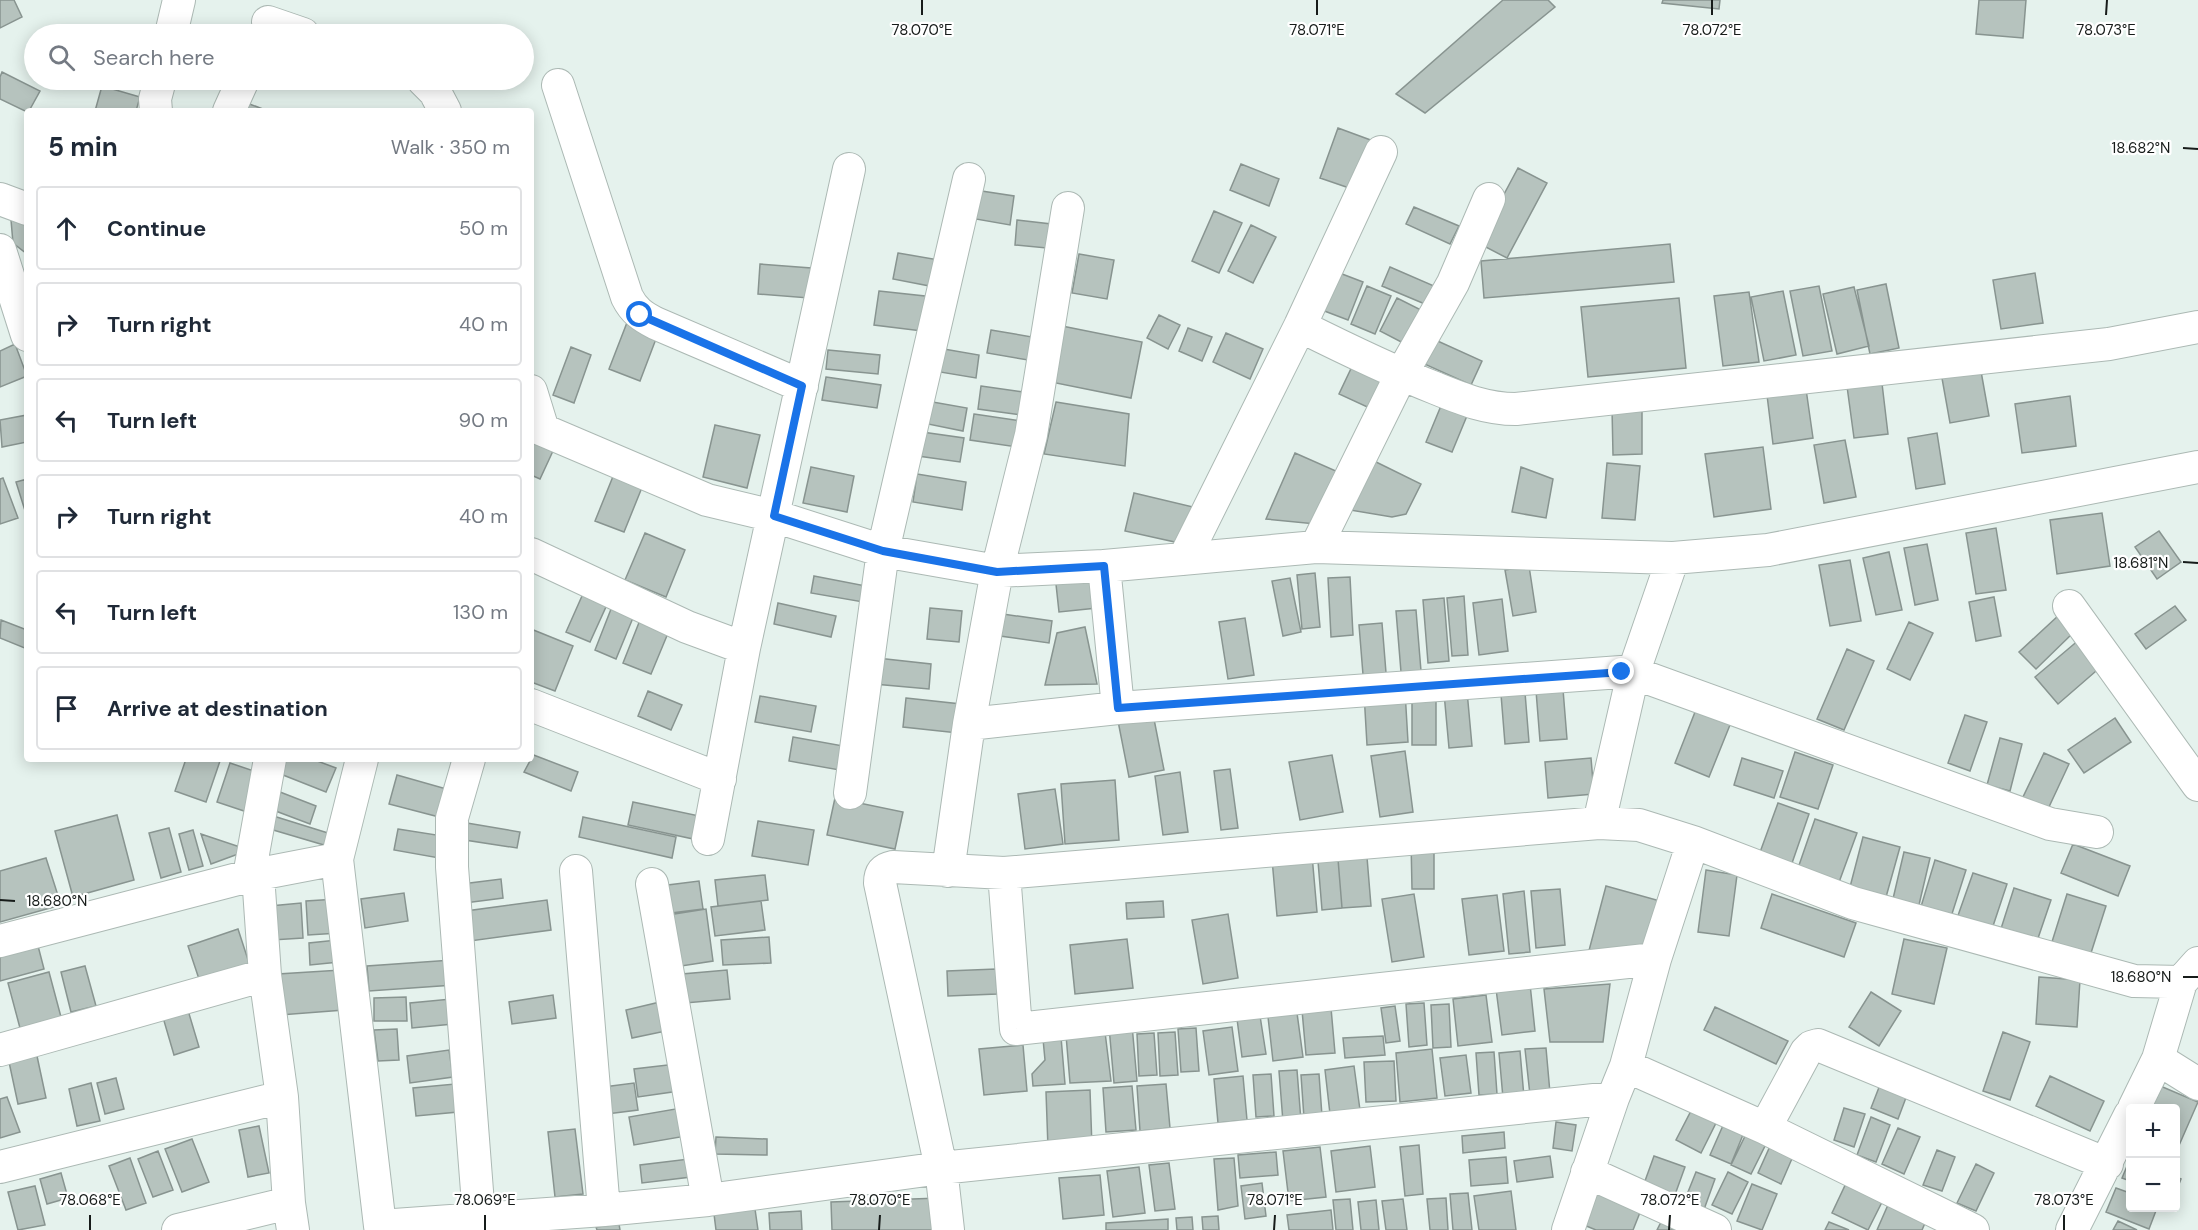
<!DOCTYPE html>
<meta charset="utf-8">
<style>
:root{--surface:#fff;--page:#f6f6f7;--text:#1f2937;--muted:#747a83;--line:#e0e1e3}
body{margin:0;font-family:"DM Sans",sans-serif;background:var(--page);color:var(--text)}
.controls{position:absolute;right:18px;bottom:18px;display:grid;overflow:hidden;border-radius:6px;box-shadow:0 3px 15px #0003}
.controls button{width:54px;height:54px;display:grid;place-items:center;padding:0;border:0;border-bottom:2px solid var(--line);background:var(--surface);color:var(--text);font:30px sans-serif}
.stop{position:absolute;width:18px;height:18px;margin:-14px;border:4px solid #1a73e8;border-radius:50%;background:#fff}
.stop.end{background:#1a73e8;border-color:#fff;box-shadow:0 2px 6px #0008}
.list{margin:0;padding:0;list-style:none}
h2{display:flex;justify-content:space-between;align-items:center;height:78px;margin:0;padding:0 24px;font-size:26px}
h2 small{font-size:20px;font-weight:400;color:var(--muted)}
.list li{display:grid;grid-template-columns:39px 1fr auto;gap:18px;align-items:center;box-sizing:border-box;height:84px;margin:0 12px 12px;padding:0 12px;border:2px solid var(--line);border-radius:6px}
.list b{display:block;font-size:22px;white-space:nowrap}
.list em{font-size:20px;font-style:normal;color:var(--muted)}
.icon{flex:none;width:33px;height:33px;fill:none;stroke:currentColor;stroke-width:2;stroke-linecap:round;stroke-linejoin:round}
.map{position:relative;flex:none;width:2198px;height:1230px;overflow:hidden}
.search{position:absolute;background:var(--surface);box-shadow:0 3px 15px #0003;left:24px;top:24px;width:510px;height:66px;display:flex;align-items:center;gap:15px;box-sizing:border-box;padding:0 21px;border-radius:33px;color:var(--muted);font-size:22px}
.panel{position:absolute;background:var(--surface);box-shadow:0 3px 15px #0003;left:24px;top:108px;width:510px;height:654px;border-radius:6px}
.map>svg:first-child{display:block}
</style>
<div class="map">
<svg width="2198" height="1230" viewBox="0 0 2198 1230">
<rect width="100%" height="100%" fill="#e5f2ed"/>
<!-- building -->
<path fill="#b6c3be" stroke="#889490" stroke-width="1.5" d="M0,0H14L22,17L0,28Z
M1503,0H1548L1555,7L1425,113L1396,94Z
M1663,0H1720L1719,9L1662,3Z
M1979,0H2026L2023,38L1976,34Z
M109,28L132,34H106Z
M205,28L220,34H202Z
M2,72L40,91L29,111L27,112L0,99V77Z
M102,86L140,97L136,111H95Z
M247,103L268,111H244Z
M1338,128L1376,142L1358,191L1320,178Z
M1241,164L1279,179L1269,206L1230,190Z
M1518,168L1547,183L1507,258L1478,243Z
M8,185L27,195V254L13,243Z
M975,190L1014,196L1010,225L970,218Z
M1414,207L1459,226L1450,244L1406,224Z
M1214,211L1242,223L1219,273L1192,261Z
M1017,220L1060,225L1057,249L1015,245Z
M1251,225L1276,237L1253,283L1228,271Z
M1670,244L1674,282L1484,298L1481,261Z
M898,253L945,261L940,288L893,279Z
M1079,254L1114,260L1107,299L1072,293Z
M760,264L811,268L809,298L758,294Z
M1390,267L1441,289L1432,307L1382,286Z
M1329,269L1363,282L1348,320L1314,307Z
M2035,273L2043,323L2001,329L1993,280Z
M1886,284L1899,348L1870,354L1857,290Z
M1367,286L1391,296L1375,334L1351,324Z
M1819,286L1832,351L1803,356L1790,291Z
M1854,287L1869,346L1837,354L1823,294Z
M879,291L934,297L930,332L874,325Z
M1783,291L1796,355L1764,361L1751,297Z
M1749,292L1759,362L1723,366L1714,296Z
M1397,298L1425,312L1407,345L1380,331Z
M1679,298L1686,368L1588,377L1581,307Z
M1159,315L1180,325L1168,349L1147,338Z
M628,320L659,331L640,381L609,369Z
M1062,326L1142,342L1131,398L1051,382Z
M1188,328L1212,337L1202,361L1179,351Z
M991,330L1038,338L1034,361L987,353Z
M1226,333L1263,349L1250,379L1213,362Z
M1431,338L1482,361L1471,385L1420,362Z
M15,344L27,376L0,387V351Z
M571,347L591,355L574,403L553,395Z
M938,348L979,355L976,378L934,371Z
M828,350L880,355L878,374L826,369Z
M1357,356L1393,373L1376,411L1339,394Z
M1979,360L1989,416L1950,423L1940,367Z
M1881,375L1888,434L1854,438L1846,379Z
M826,377L881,385L877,408L822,400Z
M1805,382L1813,438L1773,444L1766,387Z
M981,386L1031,393L1028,416L978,409Z
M2070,396L2076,446L2022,453L2015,404Z
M927,401L967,408L963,431L923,423Z
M1443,401L1469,411L1452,452L1426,442Z
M1056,402L1129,414L1125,466L1044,454Z
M1612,408H1642V454L1613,455Z
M974,414L1021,421L1017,447L970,440Z
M27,415V442L2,447L0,420Z
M715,425L760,435L747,488L703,477Z
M915,431L964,438L960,462L911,455Z
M1937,433L1945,484L1916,489L1908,438Z
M559,438L540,479L531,475V440Z
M1845,440L1856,497L1824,503L1814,445Z
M1763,447L1771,509L1714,517L1705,454Z
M1295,453L1345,475L1316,524L1266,519Z
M1370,459L1421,484L1406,514L1392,517L1344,509Z
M1607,463L1640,466L1635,520L1602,518Z
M811,467L854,476L847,512L803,503Z
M1521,467L1553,479L1546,518L1512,512Z
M614,474L643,485L624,532L595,521Z
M917,474L966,482L962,510L913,502Z
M3,478L18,518L0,524V479Z
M27,479V517L16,482Z
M1134,493L1193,507L1184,544L1125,531Z
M2102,513L2110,566L2057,574L2050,520Z
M1996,528L2006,590L1976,594L1966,533Z
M2159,531L2181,562L2157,579L2135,547Z
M645,533L685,550L666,597L625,580Z
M1927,544L1938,600L1915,605L1904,548Z
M1889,552L1902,610L1876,615L1863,558Z
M1850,560L1861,621L1830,626L1819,565Z
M1529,566L1536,612L1513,616L1505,570Z
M1094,572L1097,608L1059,612L1055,575Z
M1315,573L1320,627L1302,629L1297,575Z
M814,576L866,586L863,602L811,593Z
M1350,577L1353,635L1331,637L1328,578Z
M1290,578L1301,632L1283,636L1272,581Z
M586,587L610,598L590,642L566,632Z
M1464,596L1468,655L1452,656L1447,598Z
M1994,597L2001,636L1976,641L1969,602Z
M1444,598L1449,661L1428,663L1423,600Z
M1502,599L1508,651L1479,655L1473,603Z
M778,603L836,616L831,637L774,624Z
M613,604L635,613L616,659L595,650Z
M2175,606L2186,620L2146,649L2135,634Z
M930,608L962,611L959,642L927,639Z
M1416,610L1421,671L1401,672L1396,611Z
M996,613L1052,621L1049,643L993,635Z
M642,615L671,626L651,674L623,663Z
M2059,615L2075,631L2036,669L2019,652Z
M1245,618L1254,675L1228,679L1219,622Z
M1,620L27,630V649L0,638Z
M1909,622L1933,633L1910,680L1887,669Z
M1382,623L1387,685L1364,687L1359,625Z
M1085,627L1097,684L1045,685L1057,633Z
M531,629L573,646L555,691L531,682Z
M2080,639L2103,665L2058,704L2035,677Z
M1847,649L1874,661L1844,730L1817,719Z
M877,658L931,664L929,689L874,684Z
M1562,677L1567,739L1540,741L1535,678Z
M1524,680L1529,742L1505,744L1500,682Z
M1436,690V745H1412V691Z
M648,691L682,705L671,730L638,716Z
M1405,691L1408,742L1367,745L1364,693Z
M1467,691L1472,746L1449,748L1444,693Z
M760,696L816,706L811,732L755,722Z
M906,698L961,704L958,733L903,727Z
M1697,707L1732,720L1709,777L1675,763Z
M1153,714L1164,770L1129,777L1118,721Z
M1965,715L1987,722L1970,771L1948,763Z
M2115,718L2131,742L2084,773L2068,750Z
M793,737L849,747L845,771L789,761Z
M2000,738L2022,744L2010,791L1987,785Z
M1405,751L1413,812L1380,817L1371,756Z
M1795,752L1833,765L1818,809L1780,797Z
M2044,753L2069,764L2048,809L2023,797Z
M531,754L578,772L571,791L524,772L531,759Z
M1332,755L1343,812L1300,820L1289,762Z
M1591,758L1594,794L1548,798L1545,762Z
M1742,758L1783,771L1774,798L1734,785Z
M186,759H214L220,761L206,802L175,791Z
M283,759H312L336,768L326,792L278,773Z
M230,763L260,773L247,812L217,802Z
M1230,769L1238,828L1221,830L1214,771Z
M1180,772L1188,832L1163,835L1155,776Z
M397,775L450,790L443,818L389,804Z
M1115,780L1119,840L1065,844L1061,784Z
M1055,789L1063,844L1025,849L1018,794Z
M280,792L316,806L310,824L273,810Z
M835,798L903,812L895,849L827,835Z
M633,802L704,817L698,840L628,825Z
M1778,803L1809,814L1791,866L1759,855Z
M267,814L328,833L324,845L263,827Z
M117,815L134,880L73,897L55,831Z
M583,817L676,837L672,858L579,837Z
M1815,819L1857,833L1838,885L1797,871Z
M758,821L814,830L808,865L752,856Z
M467,823L520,832L517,848L465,840Z
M169,828L181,872L161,878L149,833Z
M398,829L443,836L439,858L394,850Z
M193,830L203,866L189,870L179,834Z
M201,834L249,850L211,864Z
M1863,837L1900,847L1886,897L1850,887Z
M1411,841H1434V889H1412Z
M2073,844L2130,866L2118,896L2061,873Z
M1366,845L1371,906L1342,908L1337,847Z
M1337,847L1342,908L1322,910L1317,849Z
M1904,852L1930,858L1918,909L1892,903Z
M1312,855L1317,912L1277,916L1272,859Z
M46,858L61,905L0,922V871Z
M1935,860L1966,870L1950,920L1920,910Z
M1706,870L1737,875L1729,936L1698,932Z
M1973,873L2007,884L1990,935L1955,924Z
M765,875L768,900L718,906L715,880Z
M501,879L503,898L465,903L462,884Z
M699,881L703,909L663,914L660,886Z
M1606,886L1660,901L1645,949L1587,958Z
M2014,888L2051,900L2034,950L1998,938Z
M1560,889L1565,945L1536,948L1531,891Z
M1524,891L1530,952L1509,954L1503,894Z
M404,893L408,921L365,928L361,899Z
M1414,894L1424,957L1392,962L1382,899Z
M1772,894L1856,923L1844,957L1761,928Z
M2067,894L2106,906L2090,956L2051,945Z
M1497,895L1504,951L1469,955L1462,899Z
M337,899L339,933L308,935L306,901Z
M547,900L551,930L470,941L466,911Z
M761,901L765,930L715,936L711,907Z
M1163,901L1164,917L1127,919L1126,903Z
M301,903L303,938L272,940L270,906Z
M706,909L713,961L675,967L668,915Z
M1228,914L1238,978L1203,984L1192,920Z
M238,929L251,969L201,985L188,946Z
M769,937L771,963L723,965L721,940Z
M1127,939L1133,988L1075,994L1070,945Z
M1904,939L1947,948L1934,1004L1892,994Z
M337,940L339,962L310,965L309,943Z
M37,942L44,969L0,981V953Z
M452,960L454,985L369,991L367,966Z
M85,966L96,1006L71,1012L61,972Z
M996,969L997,994L948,996L947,971Z
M341,970L344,1010L280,1015L278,974Z
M727,970L730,999L685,1003L682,974Z
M49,972L61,1017L20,1028L8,983Z
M2039,977L2080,980L2077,1027L2036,1024Z
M1530,984L1535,1031L1502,1035L1496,989Z
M1610,984L1603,1042H1550L1544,989Z
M1871,992L1901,1011L1879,1046L1849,1027Z
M553,995L556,1018L512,1024L509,1002Z
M1486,995L1492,1042L1458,1046L1453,999Z
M406,997L407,1021H374V998Z
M451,999L453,1024L412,1028L410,1003Z
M660,1002L666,1031L632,1038L626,1010Z
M1424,1003L1427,1045L1409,1047L1406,1004Z
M1449,1004L1451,1047L1433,1048L1431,1005Z
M1395,1006L1400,1041L1386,1043L1381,1008Z
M187,1007L199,1047L174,1055L162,1014Z
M1715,1007L1788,1041L1776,1064L1704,1030Z
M1331,1008L1335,1053L1306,1055L1302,1010Z
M1297,1013L1303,1057L1273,1061L1268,1017Z
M1260,1016L1266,1054L1242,1057L1237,1019Z
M1132,1025L1137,1081L1114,1083L1109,1027Z
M1232,1027L1238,1071L1209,1075L1203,1031Z
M1196,1028L1199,1071L1181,1072L1178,1029Z
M397,1029L399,1060L378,1061L374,1030Z
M1105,1032L1111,1081L1070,1083L1066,1035Z
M1175,1032L1178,1075L1160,1076L1158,1033Z
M2003,1032L2030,1042L2010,1100L1983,1091Z
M1154,1033L1157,1075L1139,1076L1137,1034Z
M1383,1036L1385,1055L1345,1058L1343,1038Z
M1061,1037L1065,1084L1033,1086L1032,1074L1045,1060L1043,1039Z
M1023,1045L1027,1091L984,1095L979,1049Z
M1546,1048L1550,1093L1530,1095L1525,1049Z
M1432,1049L1437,1098L1400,1102L1396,1053Z
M449,1050L453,1077L410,1083L407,1056Z
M1520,1051L1524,1097L1503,1098L1499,1053Z
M1494,1052L1497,1094L1479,1095L1476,1053Z
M1466,1055L1471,1093L1445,1096L1440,1058Z
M37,1056L46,1098L18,1104L9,1062Z
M1394,1061L1396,1101L1366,1102L1364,1062Z
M676,1064L679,1091L638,1097L634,1069Z
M1354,1066L1360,1110L1330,1114L1325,1070Z
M1297,1070L1301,1121L1283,1122L1279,1071Z
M1271,1074L1274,1116L1256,1117L1253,1075Z
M1319,1074L1322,1116L1304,1118L1301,1075Z
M1243,1076L1247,1120L1218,1123L1214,1079Z
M2050,1076L2104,1101L2090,1131L2036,1106Z
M1883,1077L1910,1087L1898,1119L1871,1108Z
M116,1078L124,1109L105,1114L97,1083Z
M91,1083L100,1121L77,1126L69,1089Z
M634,1083L638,1110L599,1115L596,1088Z
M455,1084L458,1112L416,1116L413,1088Z
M1166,1084L1170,1128L1140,1131L1137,1086Z
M2158,1085L2198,1102L2177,1150L2176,1108H2147Z
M1132,1086L1136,1130L1106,1132L1103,1088Z
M1090,1090L1092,1147L1048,1148L1046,1092Z
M7,1097L20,1132L0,1138V1099Z
M687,1107L692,1135L634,1145L629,1117Z
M1693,1107L1718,1119L1701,1153L1676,1140Z
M1844,1108L1865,1114L1854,1147L1834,1140Z
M1871,1117L1890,1125L1876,1162L1857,1155Z
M1725,1121L1745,1130L1731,1164L1710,1155Z
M1556,1122L1576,1125L1572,1151L1553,1148Z
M259,1126L269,1173L248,1177L239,1130Z
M1898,1128L1920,1137L1904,1174L1882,1164Z
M575,1129L583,1194L555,1197L548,1132Z
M1748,1130L1768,1140L1751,1174L1731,1165Z
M1504,1132L1505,1148L1463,1153L1462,1136Z
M716,1137L767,1139V1155L715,1154Z
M192,1139L209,1182L182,1192L165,1149Z
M1771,1144L1794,1154L1781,1184L1758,1173Z
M1419,1145L1423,1194L1405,1196L1400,1147Z
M1370,1146L1375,1187L1336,1192L1331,1151Z
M1320,1147L1326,1197L1289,1201L1283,1151Z
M1937,1150L1955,1157L1942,1191L1923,1185Z
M158,1151L173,1190L153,1197L138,1159Z
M1276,1152L1278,1175L1240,1178L1238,1155Z
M1550,1156L1553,1177L1517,1182L1514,1161Z
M1654,1156L1685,1167L1672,1203L1641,1192Z
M1506,1157L1508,1183L1471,1186L1469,1160Z
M130,1158L146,1203L126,1210L109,1166Z
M1234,1158L1238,1206L1218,1210L1214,1159Z
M689,1159L691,1177L642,1183L640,1165Z
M2130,1159V1181L2122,1178Z
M1169,1163L1175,1209L1155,1211L1149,1165Z
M1976,1164L1994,1173L1976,1211L1957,1203Z
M1139,1167L1145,1213L1113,1217L1107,1171Z
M1696,1172L1715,1179L1702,1215L1682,1207Z
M1728,1172L1748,1182L1732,1214L1712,1205Z
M61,1173L68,1198L47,1204L40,1179Z
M1100,1175L1104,1215L1063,1219L1059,1178Z
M1849,1177L1886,1194L1868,1230L1832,1213Z
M2176,1177L2181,1179L2176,1192Z
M1262,1183L1266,1216L1245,1219L1241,1186Z
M1752,1184L1777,1194L1762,1230L1737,1221Z
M35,1186L45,1225L18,1230L8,1192Z
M1593,1186L1643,1205L1633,1230H1596L1579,1223Z
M2116,1188L2130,1193V1208H2157L2149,1229L2106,1212Z
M1511,1191L1516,1230H1479L1474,1196Z
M1468,1193L1472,1230H1453L1450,1194Z
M939,1198L940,1230H832L831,1202Z
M1446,1198L1448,1230H1430L1427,1199Z
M1891,1198L1929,1214L1922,1230H1877Z
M1350,1199L1353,1230H1336L1333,1200Z
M1403,1199L1407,1230H1386L1382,1201Z
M1376,1200L1379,1230H1361L1358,1202Z
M755,1209L758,1230H716L714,1214Z
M1331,1210L1333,1230H1289L1287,1215Z
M801,1211L802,1230H770L769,1213Z
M1218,1216L1219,1230H1203L1202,1217Z
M1192,1217L1193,1230H1177L1176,1218Z
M1168,1219V1230H1106V1223Z
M1662,1220L1682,1230H1657Z
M2118,1221L2137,1230H2113Z
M1829,1222L1849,1230H1825Z
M619,1224L620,1230H597L596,1227Z"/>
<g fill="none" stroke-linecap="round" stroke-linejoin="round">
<!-- minor casing -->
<g stroke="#acb9b4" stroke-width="34">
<path id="minor" d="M268,22L303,34
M171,34L179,0
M423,80L435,92L445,111
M558,85L627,297C634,311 642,316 655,323L802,386
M156,111L155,99L160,80
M229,111L243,80
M0,199L27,209
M0,250L27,335
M1300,326C1344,348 1389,370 1435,388C1462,399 1486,409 1516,409L2109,344L2198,327
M531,391L543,430
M531,425L707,500L774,516L883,551L997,571L1104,566L1316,547L1673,558L1768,550L2198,467
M1316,547L1401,375L1453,283L1489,199
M531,554L687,627L744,648
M1184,559L1300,326L1381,152
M1104,566L1118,708
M2069,606L2198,785
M531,705L720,779
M969,724L1118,708L1621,672L1642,676L2050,824L2097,832
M362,759L337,859L380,1226L604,1210L708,1200L941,1168L1613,1098
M469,759L452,818V867L480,1230
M850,793L883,551L969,179
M1599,823L1633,674L1673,558
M708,839L744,648L849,169
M576,871L604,1210
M948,871L969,724L997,571L1031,435L1068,208
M1004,873L1016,1029L1655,959L1693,842
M258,875L265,975L282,1097L289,1203L293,1230
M249,876L270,759
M652,884L708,1200
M0,941L249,876L337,859
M0,1050L265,975
M2158,1059L2198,1084
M1626,1066L1765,1128L1973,1230
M2134,1108L2158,1059L2181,982
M1765,1128L1806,1052L1811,1047L1818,1045L2107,1164
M0,1167L282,1097
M1587,1172L1715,1230
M178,1230L289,1203
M948,1230L941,1168L880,883C880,874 883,869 893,867L1004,873L1599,823L1639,825L1693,842L1853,903L2134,981L2181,982L2198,963
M1568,1230L1613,1098L1626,1066L1655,959
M2072,1230L2130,1115"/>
</g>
<!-- minor -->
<use href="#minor" stroke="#fff" stroke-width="32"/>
</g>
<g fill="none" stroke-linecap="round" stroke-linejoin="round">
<!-- route -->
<path stroke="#1a73e8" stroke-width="8" d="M640,315L802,386L774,516L883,551L997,572L1104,566L1118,708L1622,672"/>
</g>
<!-- ticks -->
<path fill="none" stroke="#171c1a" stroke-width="2" d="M922,15V0M1317,15V0M1712,15V0M2106,15L2107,0M2183,148L2198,149M2183,562L2198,563M0,900L15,901M2183,977H2198M90,1230V1215M485,1230V1215M879,1230L880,1215M1274,1230L1275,1215M1669,1230L1670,1215M2064,1230V1215"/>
<g font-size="15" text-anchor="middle" fill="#171c1a" stroke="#fff" stroke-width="4.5" stroke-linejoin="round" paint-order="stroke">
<text x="922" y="35">78.070°E</text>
<text x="1317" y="35">78.071°E</text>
<text x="1712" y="35">78.072°E</text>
<text x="2106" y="35">78.073°E</text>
<text x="2141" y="153">18.682°N</text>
<text x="2141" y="568">18.681°N</text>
<text x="57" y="906">18.680°N</text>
<text x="2141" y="982">18.680°N</text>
<text x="90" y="1205">78.068°E</text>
<text x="485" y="1205">78.069°E</text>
<text x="880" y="1205">78.070°E</text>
<text x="1275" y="1205">78.071°E</text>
<text x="1670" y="1205">78.072°E</text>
<text x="2064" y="1205">78.073°E</text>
</g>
</svg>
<div class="controls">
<button>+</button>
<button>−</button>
</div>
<div class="stop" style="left:640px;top:315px"></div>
<div class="stop end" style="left:1622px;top:672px"></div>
<div class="search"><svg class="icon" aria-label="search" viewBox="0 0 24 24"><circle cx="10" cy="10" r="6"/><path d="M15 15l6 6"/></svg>Search here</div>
<section class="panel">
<h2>5 min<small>Walk · 350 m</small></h2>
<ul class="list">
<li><svg class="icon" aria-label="ahead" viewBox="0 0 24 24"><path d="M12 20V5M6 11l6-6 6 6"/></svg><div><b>Continue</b></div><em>50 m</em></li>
<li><svg class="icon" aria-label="right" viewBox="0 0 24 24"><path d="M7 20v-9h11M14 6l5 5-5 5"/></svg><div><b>Turn right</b></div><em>40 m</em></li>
<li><svg class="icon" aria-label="left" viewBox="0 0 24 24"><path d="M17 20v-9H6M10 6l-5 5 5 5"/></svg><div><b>Turn left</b></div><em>90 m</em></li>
<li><svg class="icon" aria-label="right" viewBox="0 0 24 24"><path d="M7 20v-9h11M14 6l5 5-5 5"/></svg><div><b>Turn right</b></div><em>40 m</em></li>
<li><svg class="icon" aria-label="left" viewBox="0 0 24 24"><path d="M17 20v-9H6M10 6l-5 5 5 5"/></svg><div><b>Turn left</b></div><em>130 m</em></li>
<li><svg class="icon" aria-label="arrive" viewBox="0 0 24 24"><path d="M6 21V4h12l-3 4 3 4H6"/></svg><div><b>Arrive at destination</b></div></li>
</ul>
</section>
</div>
